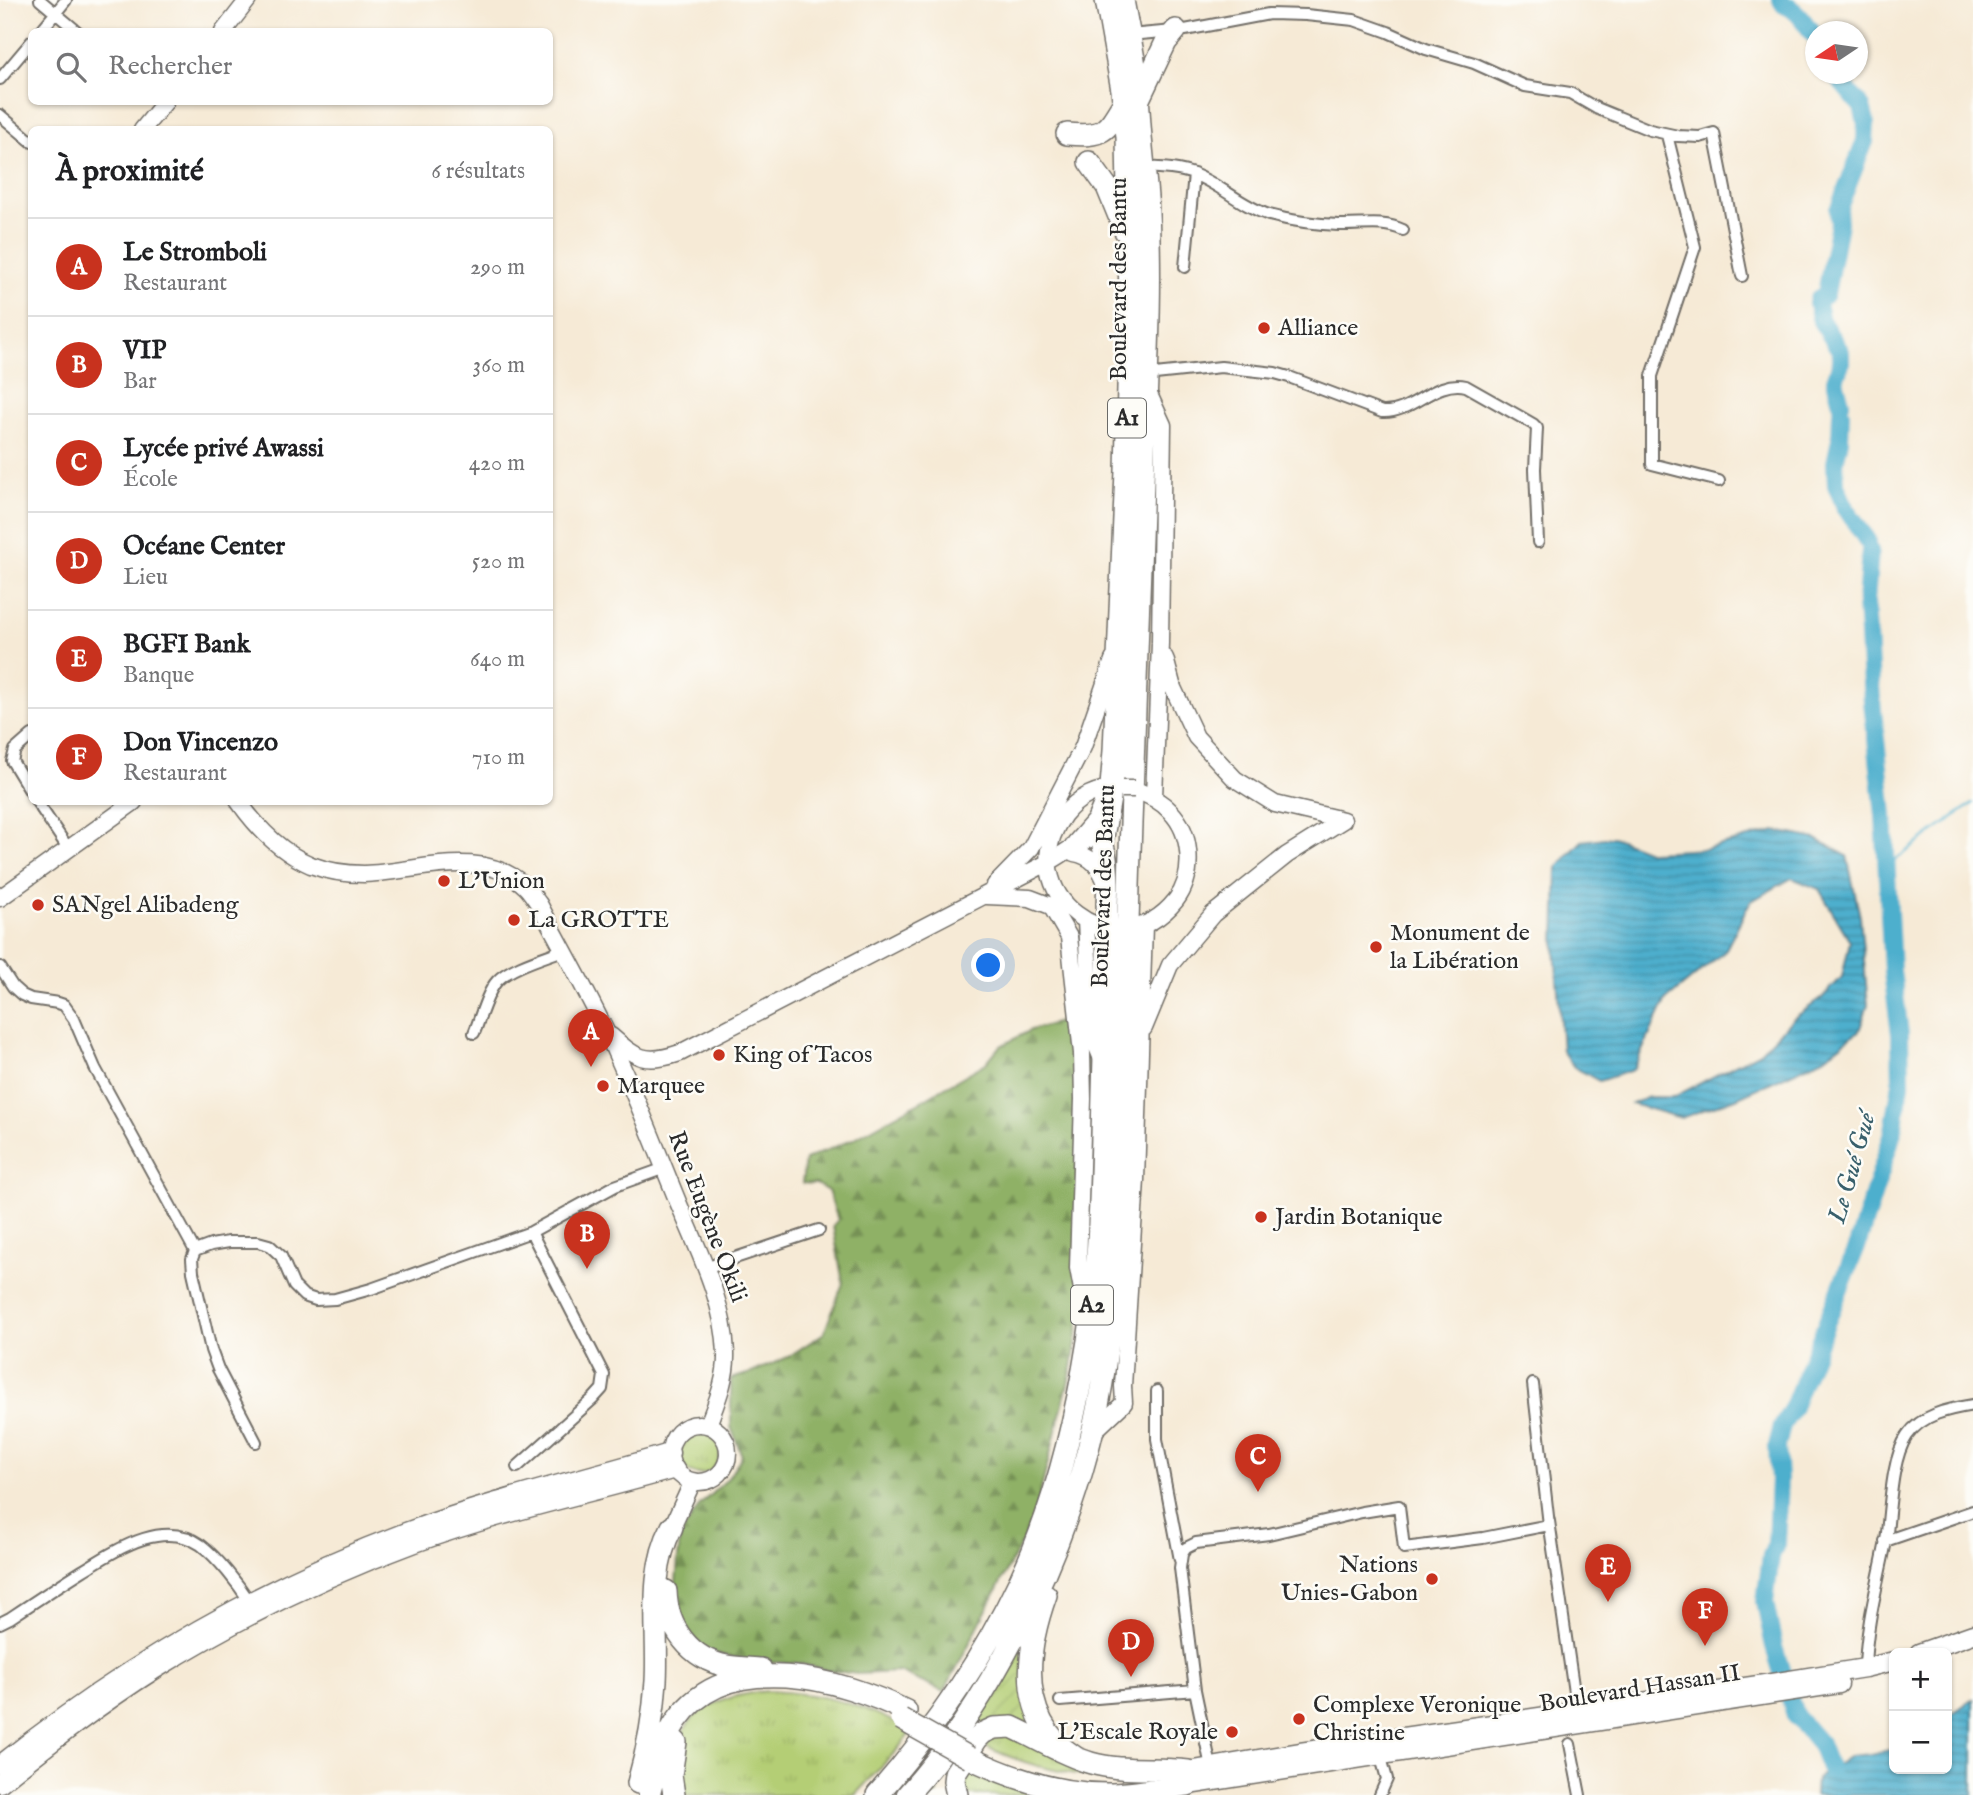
<!DOCTYPE html>
<html lang="fr">
<meta charset="utf-8">
<style>
:root{--surface:#fff;--page:#f6f6f6;--text:#202124;--muted:#757577;--line:#e0e0e0;--accent:#c8321e}
body{margin:0;font-family:"IM FELL English",serif;background:var(--page);color:var(--text)}
.controls{position:absolute;right:21px;bottom:21px;display:grid;overflow:hidden;border-radius:10px;box-shadow:0 2px 5px #0004}
.controls button{width:63px;height:63px;display:grid;place-items:center;padding:0;border:0;border-bottom:2px solid var(--line);background:var(--surface);color:var(--text);font:35px sans-serif}
.compass{position:absolute;left:1805px;top:21px;width:63px;height:63px;border-radius:50%;background:var(--surface);box-shadow:0 2px 5px #0004;rotate:257deg}
.you{position:absolute;left:989px;top:966px;width:24px;height:24px;margin:-18px;border:5px solid #fff;border-radius:50%;background:#1a73e8;box-shadow:0 0 0 10px #1a73e833}
.badge{display:grid;place-items:center;width:46px;height:46px;border-radius:50%;background:var(--accent);color:#fff;font-size:23px;font-weight:700}
.pin{position:absolute;translate:-50% -58px;filter:drop-shadow(0 2px 4px #0008)}
.pin::after{content:'';position:absolute;top:37px;width:24px;height:21px;background:inherit;clip-path:polygon(0 0,100% 0,50% 100%)}
.list{margin:0;padding:0;list-style:none}
h2{display:flex;justify-content:space-between;align-items:center;height:91px;margin:0;padding:0 28px;font-size:30px}
h2 small{font-size:23px;font-weight:400;color:var(--muted)}
.list li{display:grid;grid-template-columns:46px 1fr auto;gap:21px;align-items:center;box-sizing:border-box;height:98px;padding:0 28px;border-top:2px solid var(--line)}
.list b{display:block;font-size:26px;white-space:nowrap}
.list p{margin:0;font-size:23px;white-space:nowrap;color:var(--muted)}
.list em{font-size:23px;font-style:normal;color:var(--muted)}
.icon{flex:none;width:38px;height:38px;fill:none;stroke:currentColor;stroke-width:2;stroke-linecap:round;stroke-linejoin:round}
.map{position:relative;flex:none;width:1973px;height:1795px;overflow:hidden}
.search{position:absolute;background:var(--surface);box-shadow:0 2px 5px #0004;left:28px;top:28px;width:525px;height:77px;display:flex;align-items:center;gap:18px;box-sizing:border-box;padding:0 24px;border-radius:10px;color:var(--muted);font-size:26px}
.panel{position:absolute;background:var(--surface);box-shadow:0 2px 5px #0004;left:28px;top:126px;width:525px;height:679px;border-radius:10px}
.map>svg:first-child{display:block}
</style>
<div class="map">
<svg width="1973" height="1795" viewBox="0 0 1973 1795">
<defs>
<pattern id="grass-tufts" width="24" height="20" patternUnits="userSpaceOnUse" patternTransform="scale(1.75)"><rect width="24" height="20" fill="#b4ce74"/><path d="M3 7l-1-3M5 7V3M7 7l1-3M15 17l-1-3M17 17v-4M19 17l1-3" fill="none" stroke="#9bb165"/></pattern>
<pattern id="forest-firs" width="22" height="20" patternUnits="userSpaceOnUse" patternTransform="scale(1.75)"><rect width="22" height="20" fill="#8fb166"/><path d="M5 1l3.5 6h-7zM16 11l3.5 6h-7z" fill="#759054"/></pattern>
<pattern id="garden-furrows" width="10" height="10" patternUnits="userSpaceOnUse" patternTransform="scale(1.75)"><rect width="10" height="10" fill="#b4ce74"/><path d="M-1 1l2-2M0 10L10 0M9 11l2-2" fill="none" stroke="#9bb165"/></pattern>
<pattern id="water-rules" width="6" height="5" patternUnits="userSpaceOnUse" patternTransform="scale(1.75)"><rect width="6" height="5" fill="#4eafcd"/><path d="M0 2.5h6" fill="none" stroke="#418fa7"/></pattern>
</defs>
<rect width="100%" height="100%" fill="#fdfcf7"/>
<filter id="ink" filterUnits="userSpaceOnUse"><feTurbulence type="fractalNoise" baseFrequency=".0143" numOctaves="2"/><feDisplacementMap in="SourceGraphic" scale="14" xChannelSelector="R" yChannelSelector="G"/><feConvolveMatrix kernelMatrix="1 2 1 2 8 2 1 2 1" color-interpolation-filters="sRGB"/></filter>
<filter id="wash" filterUnits="userSpaceOnUse"><feTurbulence type="fractalNoise" baseFrequency=".00686" numOctaves="4" result="noise"/><feDisplacementMap in="SourceGraphic" scale="28" xChannelSelector="R" yChannelSelector="G"/><feGaussianBlur stdDeviation="1.57" result="paint"/><feColorMatrix in="noise" values="0 0 0 0 0 0 0 0 0 0 0 0 0 0 0 0 0 1.4 0 .05"/><feComposite in="paint" operator="in"/></filter>
<g filter="url(#wash)">
<rect width="100%" height="100%" fill="#f6ead6"/>
<!-- grass -->
<path fill="url(#grass-tufts)" stroke="#707c50" stroke-width="2" d="M678 1453a21 21 0 1 1 42 0a21 21 0 1 1-42 0Z
M768,1691C819,1693 868,1704 911,1732L896,1751L855,1795H677C678,1779 677,1754 681,1739C690,1704 737,1694 768,1691Z
M1001,1731L1103,1776C1059,1775 1017,1762 978,1743Z
M963,1761L1061,1795H961Z"/>
<!-- forest -->
<path fill="url(#forest-firs)" stroke="#5d6e48" stroke-width="2" d="M1095,1012L1090,1113L1089,1186L1082,1304L1072,1368L1035,1513L1027,1532L944,1692L899,1672L857,1674L827,1670L797,1663L745,1661L704,1650L679,1619L675,1594L680,1536L700,1505L728,1478L742,1456L731,1427V1379L754,1372L788,1357L824,1333L843,1283L833,1226L838,1220L828,1191L816,1184L802,1183L805,1160L853,1139L923,1100L986,1063L999,1047L1031,1030Z"/>
<!-- garden -->
<path fill="url(#garden-furrows)" stroke="#707c50" stroke-width="2" d="M1031,1621L1047,1740L1010,1722L947,1776L936,1790L938,1795H921C967,1742 1004,1686 1031,1621Z"/>
<!-- water -->
<path fill="url(#water-rules)" stroke="#3c6d7c" stroke-width="2" d="M1776,831L1816,839L1847,856L1860,917L1868,1005L1859,1031L1824,1058L1736,1098L1681,1118L1632,1104L1649,1097H1674L1760,1052L1794,1018L1822,998L1842,977L1850,941L1819,889L1792,878L1750,902L1725,951L1666,1000L1633,1070L1599,1081L1574,1067L1562,1051L1555,946L1557,867L1582,841L1613,837L1651,852L1706,849Z
M1973,1699V1795H1815L1816,1779L1850,1756L1871,1754L1894,1749V1769H1947V1717Z"/>
<g fill="none" stroke-linecap="round" stroke-linejoin="round">
<!-- stream -->
<path stroke="#4eafcd" stroke-width="2.5" d="M1887,866L1973,803"/>
<!-- river -->
<path stroke="#4eafcd" stroke-width="18" d="M1781,0L1784,5C1798,9 1806,26 1815,36
M1834,74L1862,107L1866,123L1865,141L1838,210L1839,223L1826,294L1818,299L1817,304L1821,321L1841,352V363L1835,380L1841,403
M1841,413L1840,440L1835,463L1836,485L1845,507L1868,542
M1830,1770L1820,1744L1795,1715L1774,1647L1765,1602L1771,1556L1776,1544L1779,1479L1777,1446L1782,1426L1793,1407L1857,1246L1892,1136L1901,1084L1900,1034L1892,971L1884,815L1872,701L1866,602L1870,551"/>
</g>
</g>
<g filter="url(#ink)">
<g fill="none" stroke-linecap="round" stroke-linejoin="round">
<!-- street casing -->
<g stroke="#726e67" stroke-width="14">
<path id="street" d="M40,0L78,32
M40,32L66,0
M1129,35L1185,30L1269,14L1306,15L1354,20L1388,32L1426,49L1474,63L1525,86L1570,93L1596,108L1650,130L1678,136L1700,137L1714,133L1742,276
M0,79L32,41
M0,115L32,142
M1667,135L1695,247L1652,376V464L1719,481
M1145,167C1160,168 1178,168 1193,174C1220,184 1241,206 1269,215C1291,221 1316,224 1339,225C1362,226 1382,220 1403,230
M1185,267L1194,174
M1147,374H1155L1221,367L1275,373L1289,377L1382,412C1412,414 1434,379 1466,386L1533,424L1537,428L1535,469L1538,542
M32,735L15,750L12,761L32,794
M37,802L68,848
M0,967L13,987L22,995L31,999L58,1003L64,1005L74,1019L95,1068L195,1251
M474,1033C480,1019 487,992 497,981C510,967 545,957 563,950
M705,1268L819,1230
M1157,1391V1439L1180,1560
M256,1442L218,1369L211,1350L193,1272L192,1259L195,1251L211,1245L229,1242H258L269,1245L281,1256L294,1286L304,1296L316,1300L335,1299L371,1289L531,1232L615,1186L665,1168
M517,1467L593,1399L602,1389L604,1375L531,1232
M1549,1521L1577,1713
M1885,1541L1973,1511
M0,1623L10,1618C34,1602 58,1586 82,1571C115,1551 162,1518 201,1545C218,1558 238,1584 250,1602
M1865,1668C1866,1625 1878,1583 1886,1541C1890,1512 1891,1459 1907,1436C1922,1414 1949,1409 1973,1405
M1060,1701L1195,1690
M1570,1744L1580,1795
M1211,1767L1195,1690L1180,1568L1182,1554L1186,1548L1196,1543L1269,1534L1362,1512L1399,1506L1404,1548L1483,1538L1549,1525L1533,1384
M1380,1795L1387,1779L1380,1754"/>
</g>
<!-- secondary casing -->
<g stroke="#726e67" stroke-width="19">
<path id="secondary" d="M223,32L248,0
M142,130L165,102
M1147,390L1163,425L1160,643L1154,797
M1165,658L1173,688L1196,737L1235,779L1275,804L1343,820
M1120,788C1098,787 1077,798 1064,815C1008,891 1116,975 1176,900C1195,875 1192,833 1170,811C1160,800 1147,795 1134,789
M239,802C258,829 280,852 311,865C327,871 347,874 364,874C415,873 483,845 526,887C531,892 535,899 539,904C562,948 587,991 608,1036C634,1090 655,1146 678,1202C698,1250 724,1300 726,1353C727,1378 717,1401 708,1425
M1075,843L1095,820L1103,801
M1074,853C1092,856 1100,867 1106,883
M995,885L1031,848L1083,747L1113,660
M987,896L1030,898L1051,906L1069,937L1082,1053L1083,1099L1078,1268L1087,1316
M0,898L134,802
M1086,921L1090,998L1089,1028L1102,1059
M1144,1028L1170,965L1213,914L1287,855L1343,820
M611,1036C636,1058 645,1065 680,1053L1049,862C1068,852 1080,838 1103,837
M670 1453a29 29 0 1 1 58 0a29 29 0 1 1-58 0Z
M1091,1434L1124,1403L1123,1386L1136,1180L1144,925
M672,1527L693,1481"/>
</g>
<!-- primary casing -->
<g stroke="#726e67" stroke-width="21">
<path id="primary" d="M1919,1653L1973,1634
M0,1765C124,1666 257,1588 406,1532C492,1500 582,1479 670,1453
M1188,1771L1300,1752L1752,1686L1865,1668L1894,1661
M0,1783C50,1743 100,1704 154,1670C236,1619 325,1576 415,1543C500,1512 588,1494 675,1469
M1188,1785L1839,1684"/>
</g>
<!-- highway casing -->
<g stroke="#726e67" stroke-width="24">
<path id="highway" d="M1139,99L1166,42L1176,30
M1067,134C1104,137 1106,132 1124,102
M1089,162L1107,187L1125,231
M1103,837L1110,798L1114,751L1126,471L1130,303L1127,137L1122,90L1106,0
M666,1591C667,1628 690,1659 727,1666C738,1668 750,1668 761,1669
M1046,1595C1026,1651 1016,1720 1075,1757
M970,1758C1013,1779 1058,1794 1107,1794C1134,1794 1161,1788 1188,1785
M638,1783C647,1751 654,1715 656,1681C659,1630 647,1574 672,1527
M649,1795C656,1769 662,1742 677,1720C728,1647 842,1679 906,1711
M674,1795L671,1775L676,1742
M877,1795C934,1730 983,1659 1020,1580C1055,1506 1075,1422 1088,1341C1102,1248 1101,1151 1104,1057C1106,1009 1108,962 1107,914C1107,891 1110,868 1103,846
M907,1795C988,1706 1056,1569 1087,1453C1113,1356 1116,1257 1120,1158C1125,1056 1127,954 1130,852C1135,719 1140,586 1144,453C1147,373 1152,292 1148,212C1147,190 1144,169 1142,147C1139,122 1139,98 1136,73C1133,49 1127,24 1123,0
M957,1795L954,1781L955,1773L977,1739L983,1733L994,1728L1012,1727C1038,1739 1063,1755 1091,1763C1122,1772 1155,1767 1188,1771"/>
</g>
<!-- street -->
<use href="#street" stroke="#fff" stroke-width="10"/>
<!-- secondary -->
<use href="#secondary" stroke="#fff" stroke-width="16"/>
<!-- primary -->
<use href="#primary" stroke="#fff" stroke-width="18"/>
<!-- highway -->
<use href="#highway" stroke="#fff" stroke-width="21"/>
<!-- secondary-bridge casing -->
<g stroke="#726e67" stroke-width="19" stroke-linecap="butt">
<path id="secondary-bridge" d="M1122,789H1134"/>
</g>
<!-- highway-bridge casing -->
<g stroke="#726e67" stroke-width="24" stroke-linecap="butt">
<path id="highway-bridge" d="M901,1719L970,1758"/>
</g>
<!-- secondary-bridge -->
<use href="#secondary-bridge" stroke="#fff" stroke-width="16"/>
<!-- highway-bridge -->
<use href="#highway-bridge" stroke="#fff" stroke-width="21"/>
</g>
</g>
<!-- markers -->
<g fill="#c8321e" stroke="#fdfcf7" stroke-width="2.5">
<circle cx="1264" cy="328" r="7"/>
<circle cx="444" cy="881" r="7"/>
<circle cx="38" cy="905" r="7"/>
<circle cx="514" cy="920" r="7"/>
<circle cx="1376" cy="947" r="7"/>
<circle cx="719" cy="1055" r="7"/>
<circle cx="603" cy="1086" r="7"/>
<circle cx="1261" cy="1217" r="7"/>
<circle cx="1432" cy="1579" r="7"/>
<circle cx="1299" cy="1719" r="7"/>
<circle cx="1232" cy="1732" r="7"/>
</g>
<g text-anchor="middle" dominant-baseline="central" stroke-width="5" stroke-linejoin="round" paint-order="stroke">
<!-- shield labels -->
<g fill="#fdfcf7" stroke="#6a6a68" stroke-width="2">
<rect x="1108" y="398.5" width="38" height="39" rx="5"/>
<rect x="1071" y="1285.5" width="42" height="39" rx="5"/>
</g>
<g font-size="23" font-weight="bold" fill="#2b2b2b">
<text x="1127" y="418">A1</text>
<text x="1092" y="1305">A2</text>
</g>
<!-- street labels -->
<g font-size="24" fill="#2b2b2b" stroke="#fdfcf7">
<text transform="translate(1119 279) rotate(-90)">Boulevard des Bantu</text>
<text transform="translate(1104 886) rotate(-88)">Boulevard des Bantu</text>
<text transform="translate(707 1217) rotate(69)">Rue Eugène Okili</text>
<text transform="translate(1640 1689) rotate(-9)">Boulevard Hassan II</text>
</g>
<!-- poi labels -->
<g font-size="24" fill="#2b2b2b" stroke="#fdfcf7" text-anchor="start">
<text x="1278" y="328">Alliance</text>
<text x="458" y="881">L’Union</text>
<text x="52" y="905">SANgel Alibadeng</text>
<text x="528" y="920">La GROTTE</text>
<text x="1390" y="933">Monument de<tspan x="1390" dy="28">la Libération</tspan></text>
<text x="733" y="1055">King of Tacos</text>
<text x="617" y="1086">Marquee</text>
<text x="1275" y="1217">Jardin Botanique</text>
<text x="1418" y="1565" text-anchor="end">Nations<tspan x="1418" dy="28">Unies-Gabon</tspan></text>
<text x="1313" y="1705">Complexe Veronique<tspan x="1313" dy="28">Christine</tspan></text>
<text x="1218" y="1732" text-anchor="end">L'Escale Royale</text>
</g>
<!-- water labels -->
<g font-size="26" font-style="italic" fill="#39606c" stroke="#fdfcf7">
<text transform="translate(1852 1168) rotate(-74)">Le Gué Gué</text>
</g>
</g>
</svg>
<div class="controls">
<button>+</button>
<button>−</button>
</div>
<svg class="compass" viewBox="-18 -18 36 36"><path d="M0-13l5 13h-10z" fill="#e53935"/><path d="M0 13l5-13h-10z" fill="#757577"/></svg>
<div class="you"></div>
<div class="pin badge" style="left:591px;top:1067px">A</div>
<div class="pin badge" style="left:587px;top:1269px">B</div>
<div class="pin badge" style="left:1258px;top:1492px">C</div>
<div class="pin badge" style="left:1131px;top:1677px">D</div>
<div class="pin badge" style="left:1608px;top:1602px">E</div>
<div class="pin badge" style="left:1705px;top:1646px">F</div>
<div class="search"><svg class="icon" aria-label="search" viewBox="0 0 24 24"><circle cx="10" cy="10" r="6"/><path d="M15 15l6 6"/></svg>Rechercher</div>
<section class="panel">
<h2>À proximité<small>6 résultats</small></h2>
<ul class="list">
<li><span class="badge">A</span><div><b>Le Stromboli</b><p>Restaurant</p></div><em>290 m</em></li>
<li><span class="badge">B</span><div><b>VIP</b><p>Bar</p></div><em>360 m</em></li>
<li><span class="badge">C</span><div><b>Lycée privé Awassi</b><p>École</p></div><em>420 m</em></li>
<li><span class="badge">D</span><div><b>Océane Center</b><p>Lieu</p></div><em>520 m</em></li>
<li><span class="badge">E</span><div><b>BGFI Bank</b><p>Banque</p></div><em>640 m</em></li>
<li><span class="badge">F</span><div><b>Don Vincenzo</b><p>Restaurant</p></div><em>710 m</em></li>
</ul>
</section>
</div>
